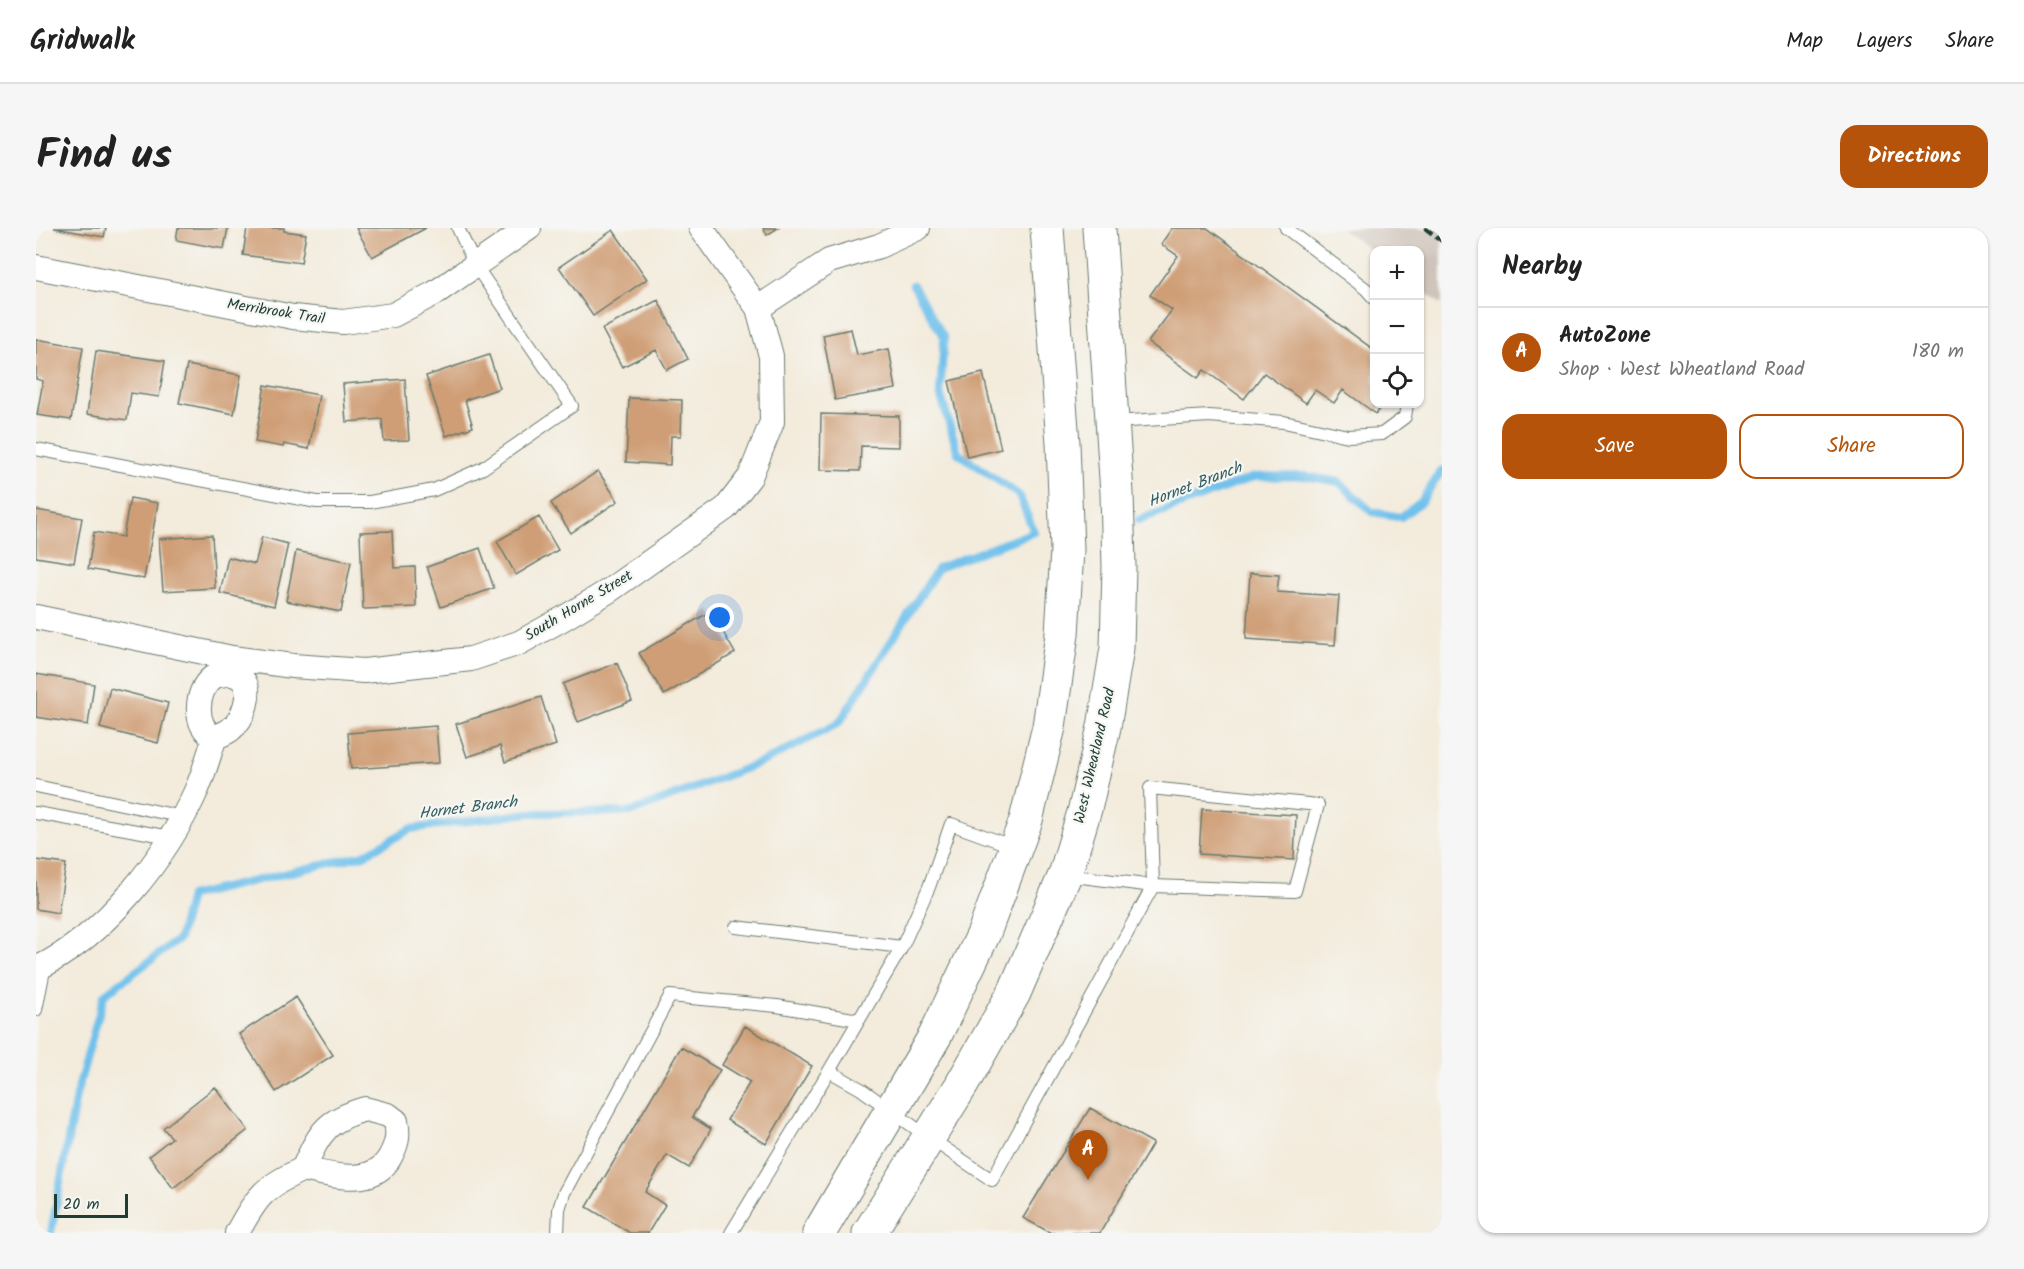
<!DOCTYPE html>
<meta charset="utf-8">
<style>
:root{--surface:#fff;--page:#f6f6f6;--text:#222;--muted:#767676;--line:#e0e0e0;--accent:#b45309}
body{margin:0;font-family:Kalam,sans-serif;background:var(--page);color:var(--text)}
.controls{position:absolute;right:18px;top:18px;display:grid;overflow:hidden;border-radius:12px;box-shadow:0 2px 4px #0004}
.controls button{width:54px;height:54px;display:grid;place-items:center;padding:0;border:0;border-bottom:2px solid var(--line);background:var(--surface);color:var(--text);font:30px sans-serif}
.scale{position:absolute;left:18px;bottom:15px;width:74px;box-sizing:border-box;padding-left:6px;border:3px solid #1f3d34;border-top:0;font-size:16px;line-height:21px;white-space:nowrap;color:#1f3d34;-webkit-text-stroke:4px #f6f6f2;paint-order:stroke}
.you{position:absolute;left:684px;top:390px;width:21px;height:21px;margin:-15px;border:4px solid #fff;border-radius:50%;background:#1a73e8;box-shadow:0 0 0 9px #1a73e833}
.badge{display:grid;place-items:center;width:39px;height:39px;border-radius:50%;background:var(--accent);color:#fff;font-size:20px;font-weight:700}
.pin{position:absolute;translate:-50% -50px;filter:drop-shadow(0 2px 3px #0008)}
.pin::after{content:'';position:absolute;top:32px;width:21px;height:18px;background:inherit;clip-path:polygon(0 0,100% 0,50% 100%)}
.list{margin:0;padding:0;list-style:none}
h2{display:flex;justify-content:space-between;align-items:center;height:78px;margin:0;padding:0 24px;font-size:26px}
h2 small{font-size:20px;font-weight:400;color:var(--muted)}
.list li{display:grid;grid-template-columns:39px 1fr auto;gap:18px;align-items:center;box-sizing:border-box;height:90px;padding:0 24px;border-top:2px solid var(--line)}
.list b{display:block;font-size:22px;white-space:nowrap}
.list p{margin:0;font-size:20px;white-space:nowrap;color:var(--muted)}
.list em{font-size:20px;font-style:normal;color:var(--muted)}
.actions{display:flex;gap:12px;padding:18px 24px}
.actions a{flex:1;padding:14px 0;border:2px solid var(--accent);border-radius:18px;text-align:center;font-size:21px;color:var(--accent)}
.actions .main{background:var(--accent);color:#fff}
.icon{flex:none;width:33px;height:33px;fill:none;stroke:currentColor;stroke-width:2;stroke-linecap:round;stroke-linejoin:round}
.map{position:relative;flex:none;width:1406px;height:1005px;overflow:hidden;border-radius:18px}
header{display:flex;align-items:center;gap:36px;box-sizing:border-box;height:84px;padding:0 30px;background:var(--surface);border-bottom:2px solid var(--line)}
header strong{font-size:28px}
nav{display:flex;gap:33px;margin-inline-start:auto;font-size:21px}
.intro{display:flex;align-items:center;justify-content:space-between;box-sizing:border-box;height:144px;padding:0 36px}
h1{margin:0;font-size:42px}
.button{padding:15px 27px;border-radius:18px;background:var(--accent);color:#fff;font-size:21px;font-weight:700}
main{display:flex;gap:36px;padding:0 36px}
aside{flex:1;background:var(--surface);border-radius:18px;box-shadow:0 2px 4px #0004}
.map>svg:first-child{display:block}
</style>
<header>
<strong>Gridwalk</strong>
<nav><a>Map</a><a>Layers</a><a>Share</a></nav>
</header>
<div class="intro"><h1>Find us</h1><a class="button">Directions</a></div>
<main>
<div class="map">
<svg width="1406" height="1005" viewBox="0 0 1406 1005">
<rect width="100%" height="100%" fill="#f6f6f2"/>
<filter id="ink" filterUnits="userSpaceOnUse"><feTurbulence type="fractalNoise" baseFrequency=".0167" numOctaves="2"/><feDisplacementMap in="SourceGraphic" scale="12" xChannelSelector="R" yChannelSelector="G"/><feConvolveMatrix kernelMatrix="1 2 1 2 8 2 1 2 1" color-interpolation-filters="sRGB"/></filter>
<filter id="wash" filterUnits="userSpaceOnUse"><feTurbulence type="fractalNoise" baseFrequency=".008" numOctaves="4" result="noise"/><feDisplacementMap in="SourceGraphic" scale="24" xChannelSelector="R" yChannelSelector="G"/><feGaussianBlur stdDeviation="1.35" result="paint"/><feColorMatrix in="noise" values="0 0 0 0 0 0 0 0 0 0 0 0 0 0 0 0 0 1.4 0 .05"/><feComposite in="paint" operator="in"/></filter>
<g filter="url(#wash)">
<rect width="100%" height="100%" fill="#f3ebdb"/>
<!-- industrial -->
<path fill="#cdc2b9" d="M1305,0H1406V77L1384,60V22H1338V25Z"/>
<g fill="none" stroke-linecap="round" stroke-linejoin="round">
<!-- stream -->
<path stroke="#71c1ec" stroke-width="8" d="M1103,292L1218,249L1270,248L1303,254L1336,284L1365,289L1385,274L1406,242
M15,1005L40,868L68,767L143,711L154,668L328,627L374,601L493,585L595,584L729,533L803,495L902,340L998,304L983,267L922,225L904,165L908,110L877,57"/>
</g>
<g id="blocks">
<!-- building -->
<path fill="#cf9e76" d="M18,0H70L68,9Z
M142,0H192L188,21L140,12Z
M211,0H248V3L270,6L265,35L207,27Z
M320,0H390L336,29Z
M727,0H742L731,7Z
M1136,0H1171L1338,122V176H1347L1340,186L1307,162L1298,175L1279,162L1270,175L1228,145L1208,171L1168,142L1162,150L1112,114L1136,82L1114,67L1142,28L1125,16Z
M577,2L611,51L557,88L523,39Z
M622,72L652,131L631,142L620,122L586,139L566,101Z
M815,101L821,127L853,121L860,161L799,172L787,107Z
M0,111L47,119L35,192L1,187L7,153L0,151Z
M60,123L129,133L123,169L95,165L91,192L51,186Z
M453,127L464,160L429,172L437,199L410,208L390,148Z
M151,137L205,147L198,186L143,175Z
M947,145L965,221L931,229L913,153Z
M369,151L373,212L348,213L346,191L310,194L307,156Z
M229,157L283,167L273,221L248,216L247,219L219,214Z
M593,170L646,172L645,208H635L634,237L590,234Z
M785,186L863,188V219L825,218L824,243L784,242Z
M562,243L582,273L535,305L515,275Z
M94,270L122,275L108,351L52,341L58,304L87,309Z
M0,282L46,290L38,335L0,329Z
M503,289L522,322L480,347L461,313Z
M356,303L358,340L379,339L380,379L327,381L324,304Z
M176,307L179,360L127,363L123,311Z
M226,309L252,316L238,378L184,365L192,329L219,336Z
M444,320L458,360L405,379L391,339Z
M260,323L315,334L305,384L250,373Z
M1214,345L1243,347L1241,364L1303,368L1299,417L1210,411Z
M675,383L699,425L628,467L603,425Z
M581,435L596,473L542,494L527,456Z
M0,446L58,456L52,497L0,489Z
M74,460L132,475L122,515L64,500Z
M505,469L520,517L469,534L464,518L431,529L420,496Z
M400,498L403,535L315,541L312,505Z
M1166,581L1260,587L1258,632L1163,626Z
M0,632L30,636L22,685L0,681Z
M260,769L297,827L240,864L203,806Z
M709,798L776,838L730,916L691,892L714,854L686,837Z
M645,819L684,842L656,889L675,901L653,940L631,927L609,964L629,977L612,1005H594L551,979Z
M179,859L212,902L137,960L113,928L136,910L127,900Z
M1054,880L1117,915L1064,1005H1015L987,990Z"/>
</g>
</g>
<g filter="url(#ink)">
<use href="#blocks" fill-opacity="0" stroke="#697a6e" stroke-width="1.5"/>
<g fill="none" stroke-linecap="round" stroke-linejoin="round">
<!-- lane casing -->
<g stroke="#697a6e" stroke-width="14">
<path id="lane" d="M1250,0L1330,61L1338,70
M1078,194L1173,188L1248,194L1312,208L1346,206L1369,189L1371,176
M0,221L281,274H334L398,262L447,240L536,178L439,37L422,0
M0,558L147,589
M0,585L134,609
M700,699L866,719
M0,782L9,737
M793,843L866,719L893,659L915,596L978,619
M522,1005L523,981L528,965L634,768L741,778L823,792
M695,1005L793,843L825,861L892,909L956,952L1117,658L1114,560L1282,577L1259,663L1117,658L1030,647"/>
</g>
<!-- street casing -->
<g stroke="#697a6e" stroke-width="26">
<path id="street" d="M0,39L257,89L307,94L357,87L399,65L493,0
M722,80L793,33L843,18L882,0
M0,389L196,430L257,438L328,443L435,431L483,415L528,390L574,362L690,280L714,249L736,194L735,128L722,80L665,0
M0,741C69,708 130,630 161,561C168,545 173,526 179,509C184,507 191,505 195,501C207,492 218,463 206,451C201,446 195,445 189,446C185,447 180,447 176,450C159,463 157,500 179,509
M329,881L352,887L360,893C363,908 361,916 354,929C337,960 294,947 267,941C284,905 288,893 329,881Z
M201,1005C221,968 228,959 267,941"/>
</g>
<!-- secondary casing -->
<g stroke="#697a6e" stroke-width="35">
<path id="secondary" d="M783,1005L899,808L948,705L990,592L1013,499L1026,406L1031,322L1027,215L1011,0
M833,1005L925,858L978,765L1029,647L1049,581L1068,499L1081,420L1083,338L1081,265L1063,0"/>
</g>
<!-- lane -->
<use href="#lane" stroke="#fff" stroke-width="12"/>
<!-- street -->
<use href="#street" stroke="#fff" stroke-width="24"/>
<!-- secondary -->
<use href="#secondary" stroke="#fff" stroke-width="33"/>
<!-- rail -->
<path stroke="#1f3d34" stroke-width="4.5" stroke-dasharray="9 4.5" stroke-linecap="butt" d="M1389,0L1406,13"/>
</g>
</g>
<g text-anchor="middle" dominant-baseline="central" stroke-width="4.5" stroke-linejoin="round" paint-order="stroke">
<!-- street labels -->
<g font-size="15" fill="#1f3d34" stroke="#f6f6f2">
<text transform="translate(240 84) rotate(9)">Merribrook Trail</text>
<text transform="translate(543 378) rotate(-31)">South Horne Street</text>
<text transform="translate(1059 528) rotate(-77)">West Wheatland Road</text>
</g>
<!-- water labels -->
<g font-size="16" font-style="italic" fill="#345e62" stroke="#f6f6f2">
<text transform="translate(1159 257) rotate(-21)">Hornet Branch</text>
<text transform="translate(432 580) rotate(-7)">Hornet Branch</text>
</g>
</g>
</svg>
<div class="controls">
<button>+</button>
<button>−</button>
<button><svg class="icon" aria-label="locate" viewBox="0 0 24 24"><circle cx="12" cy="12" r="6"/><path d="M12 2v4M12 18v4M2 12h4M18 12h4"/></svg></button>
</div>
<div class="scale">20 m</div>
<div class="you"></div>
<div class="pin badge" style="left:1052px;top:952px">A</div>
</div>
<aside>
<h2>Nearby<small></small></h2>
<ul class="list">
<li><span class="badge">A</span><div><b>AutoZone</b><p>Shop · West Wheatland Road</p></div><em>180 m</em></li>
</ul>
<div class="actions"><a class="main">Save</a><a>Share</a></div>
</aside>
</main>
